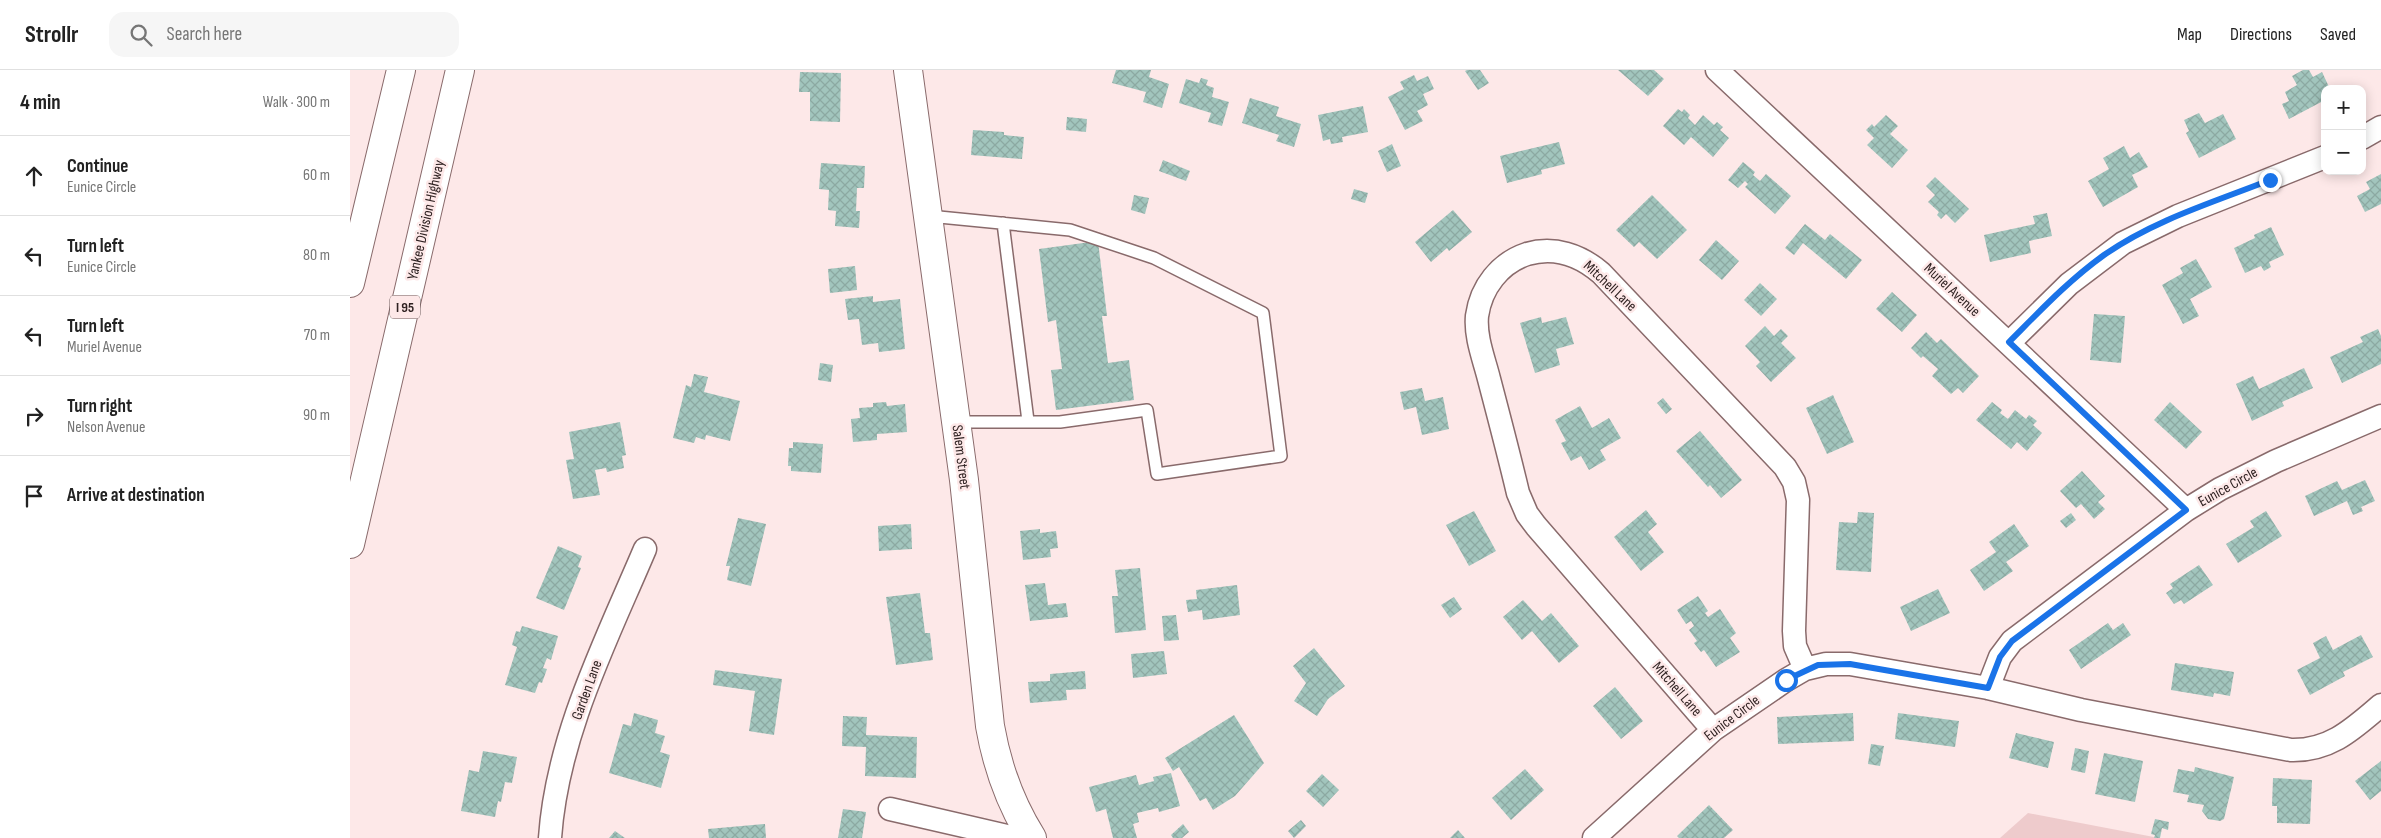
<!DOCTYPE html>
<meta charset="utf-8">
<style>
:root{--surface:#fff;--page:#f6f6f6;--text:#222;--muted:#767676;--line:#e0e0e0}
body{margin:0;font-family:"Sofia Sans Condensed",sans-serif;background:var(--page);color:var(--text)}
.controls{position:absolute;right:15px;top:15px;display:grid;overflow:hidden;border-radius:10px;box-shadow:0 2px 12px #0003}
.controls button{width:45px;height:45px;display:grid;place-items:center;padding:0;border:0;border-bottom:1px solid var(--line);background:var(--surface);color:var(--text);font:25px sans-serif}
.stop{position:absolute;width:15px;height:15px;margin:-11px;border:4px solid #1a73e8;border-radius:50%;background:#fff}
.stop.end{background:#1a73e8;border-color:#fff;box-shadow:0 1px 5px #0008}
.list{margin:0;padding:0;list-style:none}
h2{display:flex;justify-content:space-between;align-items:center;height:65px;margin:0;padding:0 20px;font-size:21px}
h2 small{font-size:16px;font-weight:400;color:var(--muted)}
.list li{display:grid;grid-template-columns:32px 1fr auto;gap:15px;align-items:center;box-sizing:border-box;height:80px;padding:0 20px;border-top:1px solid var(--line)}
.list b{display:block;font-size:19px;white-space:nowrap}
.list p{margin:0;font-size:16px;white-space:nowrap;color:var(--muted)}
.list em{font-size:16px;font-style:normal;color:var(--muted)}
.icon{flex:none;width:28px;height:28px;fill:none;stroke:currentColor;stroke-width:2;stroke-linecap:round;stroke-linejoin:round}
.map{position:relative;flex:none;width:2031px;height:768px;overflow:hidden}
header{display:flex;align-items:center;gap:30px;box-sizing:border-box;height:70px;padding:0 25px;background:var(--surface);border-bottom:1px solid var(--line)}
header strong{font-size:24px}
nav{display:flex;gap:28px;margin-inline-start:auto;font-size:18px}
.search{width:350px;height:45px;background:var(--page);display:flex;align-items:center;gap:12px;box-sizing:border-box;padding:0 18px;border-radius:15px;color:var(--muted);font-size:19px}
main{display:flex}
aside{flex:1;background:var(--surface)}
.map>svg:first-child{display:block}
</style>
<header>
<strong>Strollr</strong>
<div class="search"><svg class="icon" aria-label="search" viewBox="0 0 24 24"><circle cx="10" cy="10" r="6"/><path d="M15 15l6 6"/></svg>Search here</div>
<nav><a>Map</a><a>Directions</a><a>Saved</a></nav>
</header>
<main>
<aside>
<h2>4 min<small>Walk · 300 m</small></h2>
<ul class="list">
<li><svg class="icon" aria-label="ahead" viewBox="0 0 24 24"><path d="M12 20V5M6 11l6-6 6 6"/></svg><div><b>Continue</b><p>Eunice Circle</p></div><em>60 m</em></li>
<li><svg class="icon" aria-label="left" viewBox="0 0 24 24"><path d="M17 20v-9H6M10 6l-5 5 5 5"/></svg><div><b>Turn left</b><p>Eunice Circle</p></div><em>80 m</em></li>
<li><svg class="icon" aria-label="left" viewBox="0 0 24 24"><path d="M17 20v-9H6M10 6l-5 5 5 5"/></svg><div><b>Turn left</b><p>Muriel Avenue</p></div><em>70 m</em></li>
<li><svg class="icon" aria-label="right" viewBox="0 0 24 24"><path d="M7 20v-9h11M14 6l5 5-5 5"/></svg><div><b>Turn right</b><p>Nelson Avenue</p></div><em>90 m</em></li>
<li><svg class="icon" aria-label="arrive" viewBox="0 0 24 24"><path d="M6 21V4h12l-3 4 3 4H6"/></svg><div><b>Arrive at destination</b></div></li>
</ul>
</aside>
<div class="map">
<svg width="2031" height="768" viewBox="0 0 2031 768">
<defs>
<pattern id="building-cross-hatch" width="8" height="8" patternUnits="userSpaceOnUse" patternTransform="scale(1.25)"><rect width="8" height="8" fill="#a2c5bd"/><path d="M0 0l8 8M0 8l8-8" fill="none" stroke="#8ca9a2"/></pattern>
</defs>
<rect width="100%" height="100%" fill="#fde8e8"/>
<!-- park -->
<path fill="#eecbcc" d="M1678,743L1809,768H1650Z"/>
<!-- building -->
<path fill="url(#building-cross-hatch)" d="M766,0H801L799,7L819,14L812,38L793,32L796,22L762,13Z
M1117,0H1130L1139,13L1128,20L1115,1Z
M1268,0H1304L1314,9L1298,26Z
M1953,0H1959L1963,7L1972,2L1980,19H1975V30L1939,49L1932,34L1939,31L1935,22L1947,15L1942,6Z
M450,2L491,3L490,52L460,51V22H449Z
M1064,5L1067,11L1078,6L1084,19L1073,24L1078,35L1067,41L1073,51L1055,60L1038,27L1054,19L1050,12Z
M851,8L858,10L856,15L864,18L862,27L879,32L872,56L858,52L861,43L829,33L836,9L849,13Z
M900,28L929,37L926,46L951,54L944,77L926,71L929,65L892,53Z
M1013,36L1018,62L992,67L993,72L981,74L980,69L973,71L968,45Z
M1328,39L1332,42L1334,39L1340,45L1338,48L1345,55L1353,45L1364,55L1367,52L1373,57L1370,60L1379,68L1363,87L1341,67L1334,75L1313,56Z
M1849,43L1855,53L1873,44L1886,69L1849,88L1836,63L1839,61L1834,50Z
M1536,45L1548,56L1540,64L1558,80L1542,98L1517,75L1524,68L1516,60L1522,54L1524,57Z
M717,47L737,49L736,62L716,60Z
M623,60L654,62V65L674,67L672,89L621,85Z
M1209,72L1215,94L1191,100L1192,104L1157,113L1150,86Z
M1042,74L1051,96L1037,102L1028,81Z
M1774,76L1780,88L1789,82L1798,97L1782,105L1788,117L1753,137L1738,111L1759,99L1753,88Z
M813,90L840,101L836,111L809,101Z
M1393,92L1405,102L1403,105L1410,111L1416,104L1441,126L1425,144L1395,117L1398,114L1395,111L1388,118L1378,110Z
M471,93L515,96L514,118H507L506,141H510L509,158L485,156L486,141L478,140L479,120L469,119Z
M2031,104V134L2015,142L2007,126L2020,119L2016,112Z
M1585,107L1619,139L1605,153L1596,144L1591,149L1587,145L1589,142L1578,132L1585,125L1576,116Z
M1004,119L1018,123L1015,133L1001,129Z
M784,125L799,128L795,144L781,140Z
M1302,125L1337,160L1307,189L1289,172L1284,177L1266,160Z
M1103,140L1122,162L1099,181L1097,178L1081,192L1065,172Z
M1697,143L1702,166L1679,171L1681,183L1640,192L1634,165L1685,154L1683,146Z
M1455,154L1475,170L1480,164L1512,190L1496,209L1453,173L1444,185L1435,178Z
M1921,157L1934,185L1919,192L1921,197L1914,201L1911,196L1895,203L1884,178L1905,168L1904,165Z
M1366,170L1389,191L1372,210L1349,190Z
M748,171L757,246H752L758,293L779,290L784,330L706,340L701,300L712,299L706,250L698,252L689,179Z
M1846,189L1862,217L1840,229L1849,246L1833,254L1812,215L1833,203L1830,198Z
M505,196L507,220L480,223L478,199Z
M1410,213L1427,229L1411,246L1394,230Z
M1542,222L1567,245L1552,262L1526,239Z
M523,226V232L550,229L555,279L529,282L528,273L512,275L509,249L498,250L495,229Z
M1744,244L1775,246L1771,293L1740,290Z
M1191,247L1192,253L1216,247L1224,274L1206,279L1210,295L1185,303L1170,253Z
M1415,256L1424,266L1431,259L1438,266L1431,273L1446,288L1421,312L1406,296L1410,292L1395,276Z
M2028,259L2031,266V294L1992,313L1980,287L2013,272L2010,267Z
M1576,262L1587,273L1591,269L1629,306L1613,323L1608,318L1601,324L1582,306L1588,299L1573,286L1571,288L1561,278Z
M470,293L483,295L481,312L468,310Z
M1954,298L1963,318L1932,332L1934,336L1902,351L1886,314L1903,306L1909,319Z
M344,304L358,307L354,322L390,331L380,371L356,365L355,370L346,367L344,373L323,368L336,315L341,317Z
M1072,318L1075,331L1093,327L1099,359L1072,365L1066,337L1054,340L1050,322Z
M1483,325L1504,372L1477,384L1456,338Z
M1313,328L1322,339L1316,344L1307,333Z
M536,332L537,336L555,334L557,362L527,364V370L503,372L501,349L510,348L509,338L523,337V333Z
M1642,332L1652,340L1650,343L1658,349L1665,340L1676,349L1679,345L1687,351L1683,355L1692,363L1677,381L1667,372L1661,379L1626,350Z
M1820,332L1852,362L1836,379L1804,350Z
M1230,336L1242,358L1259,348L1271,368L1250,380L1256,390L1239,400L1231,386L1221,391L1211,373L1216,371L1205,350Z
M270,352L276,385L272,386L274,398L257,402L256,398L245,400L250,425L223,429L216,390L224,389L219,362Z
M1350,361L1392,410L1371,428L1360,415L1358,417L1326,381Z
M443,372L473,374L471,403L441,401V396H438L439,378H443Z
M1732,401L1755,426L1748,432L1755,439L1744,449L1731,434L1726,438L1710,421Z
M2015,410L2025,431L2011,437L2013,441L2003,445L1997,431L1964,446L1955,426L1987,411L1992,420Z
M1296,440L1307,454L1298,462L1314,482L1291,501L1264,467Z
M1124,441L1146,481L1119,496L1096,455Z
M1916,441L1932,466L1888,493L1876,474L1904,457L1900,451Z
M1508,442L1524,443L1521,502L1486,500L1489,452L1507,453Z
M1721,443L1726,450L1716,458L1710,451Z
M388,448L416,454L401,516L377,510L380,496H376Z
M561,454L562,479L529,481L528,456Z
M1664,454L1679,476L1656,492L1663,501L1634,521L1620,500L1646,482L1639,472Z
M690,459V463L706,461L708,478L700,479L701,487L673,490L670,461Z
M208,476L232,486L228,497L231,498L214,540L186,528Z
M1849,495L1863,515L1834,534L1831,530L1824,534L1816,523L1823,518L1820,514Z
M790,498L796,560L765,563L762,526H768L765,500Z
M695,513L698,535L716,533L718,547L680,551L675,515Z
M887,515L890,545L853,550L852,540L838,542L836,530L847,529L846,520Z
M1588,519L1600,543L1561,561L1550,537Z
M570,523L575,563H580L583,590L546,595L536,527Z
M1348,526L1358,541L1355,543L1358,547L1370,539L1386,563L1380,568L1390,582L1366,597L1354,580L1351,582L1344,573L1347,571L1339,560L1344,556L1341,551L1336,554L1327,540Z
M1104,527L1112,539L1100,548L1091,535Z
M1173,530L1192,551L1201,543L1229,576L1209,593L1182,561L1172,570L1153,547Z
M826,545L829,570L814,571L812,546Z
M1758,553L1763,560L1773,553L1781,565L1731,599L1719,580Z
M172,556L208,566L201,590L197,588L193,598L197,599L192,613L189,612L185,623L155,615L167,577L162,575L166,561L170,562Z
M2011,565L2023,587L1993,602L1995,606L1960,625L1947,600L1970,588L1963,573L1976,566L1983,580Z
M964,578L995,616L978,629L967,646L944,631L956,613L943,596Z
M814,581L817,604L783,608L781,584Z
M1825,593L1884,602L1880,626L1864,623L1863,627L1821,620Z
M365,600L432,609L424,665L399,661L405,621L363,615Z
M735,601L736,619L716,620L717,630L680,633L678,612L700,611V604Z
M1265,617L1293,651L1271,669L1243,636Z
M284,643L308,650L305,663L315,666L310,682L320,685L311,718L259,703L273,654L281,656Z
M1503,643L1504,671L1428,674L1427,647Z
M1548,643L1609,651L1605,677L1545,669Z
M884,645L914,693L885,726L863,740L856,728L850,731L829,697L823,701L815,688Z
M493,646L517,647L516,665L567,667L566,708L515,706L516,677L492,676Z
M1666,663L1704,672L1698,698L1659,688Z
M1521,674L1534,676L1530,696L1518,694Z
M1725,678L1739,681L1735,703L1721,700Z
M133,681L167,687L162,713L155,712L151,732L148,731L145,747L111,741L119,700L129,702Z
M1754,683L1793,691L1785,732L1745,724Z
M2031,691V721L2020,730L2005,711Z
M1845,697L1884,707L1874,749L1870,751L1858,749L1852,741L1854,735L1837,732L1839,725L1823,722L1828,699L1844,702Z
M1175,699L1194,720L1161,750L1142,728Z
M821,703L830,736L809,742L808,738L787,743L789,752L783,754L787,768H763L756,739L746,742L739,717L786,705L789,715L804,711L803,707Z
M972,704L989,720L973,737L956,721Z
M1923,708L1962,710L1960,754L1927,753V736H1922Z
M1359,735L1383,760L1374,768H1329L1327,766Z
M493,739L516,742L512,768H488Z
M1805,749L1819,752L1818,760L1812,758L1810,768H1804L1805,765L1801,764Z
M951,750L956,756L944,768L938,761Z
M415,754L416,768H359L358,759Z
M833,754L839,762L832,768H823L821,765Z
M1108,760L1115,768H1100Z
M265,761L275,768H259Z"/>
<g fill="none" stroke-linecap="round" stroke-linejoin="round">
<!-- service casing -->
<g stroke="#896a6b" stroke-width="14">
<path id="service" d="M579,146L720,160L804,188L913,243L931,386L807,404L797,340L710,352H606
M653,153L678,351"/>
</g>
<!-- minor casing -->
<g stroke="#896a6b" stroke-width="25">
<path id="minor" d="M1367,0L1836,440
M2012,68L2031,57
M1659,273L1719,214L1773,173L1828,146L1975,87
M1638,618L1650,587L1662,571L1836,440L1870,419L1926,391L2031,346
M1363,660L1186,456L1177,444L1168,423C1159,385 1149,347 1139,309C1134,289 1125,267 1127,246C1131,217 1150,193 1177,184C1204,176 1230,185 1251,203L1435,397L1444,412L1448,430L1444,561L1445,576L1455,599
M540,739L666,768
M200,768C207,666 256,571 295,479
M1244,768L1363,660L1436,610L1455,599L1476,594H1500L1638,618L1731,640L1941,680C1980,681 2003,659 2031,635"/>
</g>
<!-- secondary casing -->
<g stroke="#896a6b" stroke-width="30">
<path id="secondary" d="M558,0L614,410L640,656C647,696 660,733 682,768"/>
</g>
<!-- motorway casing -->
<g stroke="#896a6b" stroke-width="30">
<path id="motorway" d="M0,213L51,0
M0,474L110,0"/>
</g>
<!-- service -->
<use href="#service" stroke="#fff" stroke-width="11"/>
<!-- minor -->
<use href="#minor" stroke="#fff" stroke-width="22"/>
<!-- secondary -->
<use href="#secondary" stroke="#fff" stroke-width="28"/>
<!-- motorway -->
<use href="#motorway" stroke="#fff" stroke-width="28"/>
</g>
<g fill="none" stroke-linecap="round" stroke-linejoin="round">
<!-- route -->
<path stroke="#1a73e8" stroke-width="6" d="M1436,610L1468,595L1500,594L1638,618L1650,587L1662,571L1836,440L1659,272C1689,242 1719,210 1754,185C1804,150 1864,132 1920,110"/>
</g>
<g text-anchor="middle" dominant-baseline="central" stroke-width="5" stroke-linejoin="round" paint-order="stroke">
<!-- shield labels -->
<rect fill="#fde8e8" stroke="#6d5d5d" stroke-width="1" x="40" y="225.5" width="30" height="23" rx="4"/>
<g font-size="14" font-weight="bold" fill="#2f2222">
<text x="55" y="237">I 95</text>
</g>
<!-- street labels -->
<g font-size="15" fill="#2f2222" stroke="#fde8e8">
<text transform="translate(76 150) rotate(-77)">Yankee Division Highway</text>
<text transform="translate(1260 216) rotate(43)">Mitchell Lane</text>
<text transform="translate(1602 220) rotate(43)">Muriel Avenue</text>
<text transform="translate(611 387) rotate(83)">Salem Street</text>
<text transform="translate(1878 417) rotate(-29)">Eunice Circle</text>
<text transform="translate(1327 619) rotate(49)">Mitchell Lane</text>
<text transform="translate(237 620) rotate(-70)">Garden Lane</text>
<text transform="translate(1382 648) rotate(-37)">Eunice Circle</text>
</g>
</g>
</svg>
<div class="controls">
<button>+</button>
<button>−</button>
</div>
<div class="stop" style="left:1436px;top:610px"></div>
<div class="stop end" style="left:1920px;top:110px"></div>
</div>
</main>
